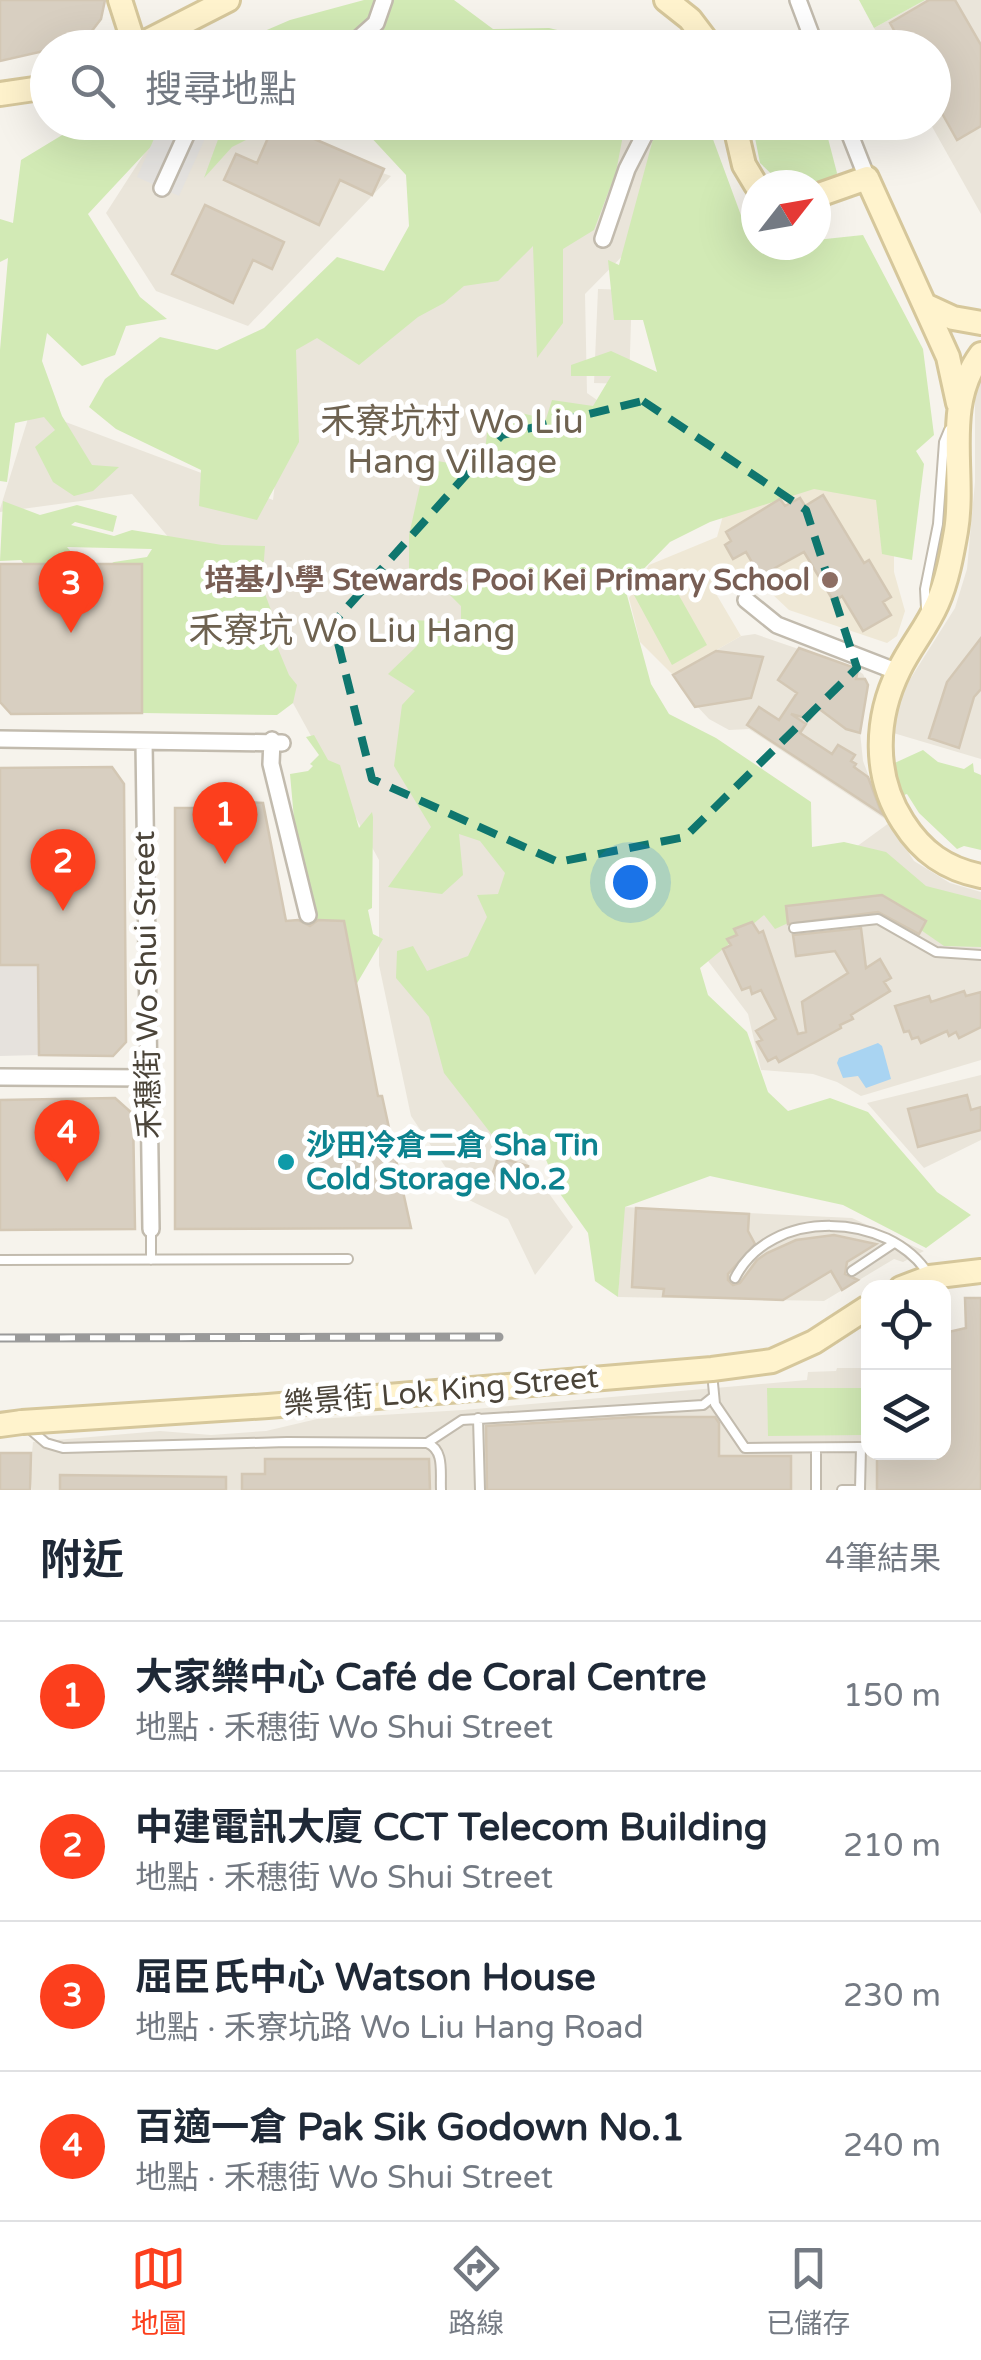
<!DOCTYPE html>
<html lang="zh-TW">
<meta charset="utf-8">
<style>
:root{--surface:#fff;--page:#f2f2f3;--text:#1f2937;--muted:#747a83;--line:#e0e1e3;--accent:#fc3f1d}
body{margin:0;font-family:"Varela Round","Noto Sans TC",sans-serif;background:var(--page);color:var(--text)}
.controls{position:absolute;right:30px;bottom:30px;display:grid;overflow:hidden;border-radius:20px;box-shadow:0 10px 40px #0002}
.controls button{width:90px;height:90px;display:grid;place-items:center;padding:0;border:0;border-bottom:2px solid var(--line);background:var(--surface);color:var(--text);font:50px sans-serif}
.compass{position:absolute;left:741px;top:170px;width:90px;height:90px;border-radius:50%;background:var(--surface);box-shadow:0 10px 40px #0002;rotate:59deg}
.you{position:absolute;left:630px;top:882px;width:35px;height:35px;margin:-25px;border:8px solid #fff;border-radius:50%;background:#1a73e8;box-shadow:0 0 0 15px #1a73e833}
.badge{display:grid;place-items:center;width:65px;height:65px;border-radius:50%;background:var(--accent);color:#fff;font-size:32px;font-weight:700}
.pin{position:absolute;translate:-50% -82px;filter:drop-shadow(0 2px 5px #0008)}
.pin::after{content:'';position:absolute;top:52px;width:35px;height:30px;background:inherit;clip-path:polygon(0 0,100% 0,50% 100%)}
.list{margin:0;padding:0;list-style:none}
h2{display:flex;justify-content:space-between;align-items:center;height:130px;margin:0;padding:0 40px;font-size:42px}
h2 small{font-size:32px;font-weight:400;color:var(--muted)}
.list li{display:grid;grid-template-columns:65px 1fr auto;gap:30px;align-items:center;box-sizing:border-box;height:150px;padding:0 40px;border-top:2px solid var(--line)}
.list b{display:block;font-size:38px;white-space:nowrap}
.list p{margin:0;font-size:32px;white-space:nowrap;color:var(--muted)}
.list em{font-size:32px;font-style:normal;color:var(--muted)}
.icon{flex:none;width:55px;height:55px;fill:none;stroke:currentColor;stroke-width:2;stroke-linecap:round;stroke-linejoin:round}
.map{position:relative;flex:none;width:981px;height:1490px;overflow:hidden}
.search{position:absolute;background:var(--surface);box-shadow:0 10px 40px #0002;left:30px;right:30px;top:30px;height:110px;display:flex;align-items:center;gap:25px;box-sizing:border-box;padding:0 35px;border-radius:55px;color:var(--muted);font-size:38px}
.sheet{height:730px;background:var(--surface)}
nav{display:flex;justify-content:space-around;align-items:center;box-sizing:border-box;height:140px;border-top:2px solid var(--line);background:var(--surface);font-size:28px;color:var(--muted)}
nav a{display:grid;justify-items:center;gap:5px}
nav .on{color:var(--accent)}
.map>svg:first-child{display:block}
</style>
<div class="map">
<svg width="981" height="1490" viewBox="0 0 981 1490">
<rect width="100%" height="100%" fill="#f6f3ec"/>
<!-- residential -->
<path fill="#eae5da" d="M925,0H981V214L930,123L934,122V48L886,47L874,28Z
M164,123H241L391,176L248,326L156,291L106,213Z
M589,123H656L667,131L648,230L585,294L587,393L718,485L622,503L624,615L446,1050L573,1227L535,1275L508,1219L467,1199L411,1116L379,965V860L265,652L132,494L0,512V509L31,409L273,500L291,348Z
M598,289L632,290L629,384L594,383Z
M981,375V759L890,732L902,692L955,608L967,569L975,482V392Z
M755,634L854,668L863,674L868,685L860,732L863,761L885,819L749,729L729,730L709,719L681,689L673,675L741,636Z
M889,823L914,861L950,883L981,892V1060L861,1096L837,1082L813,1074L761,1070L748,1014L705,957Z
M981,1075V1140L924,1168L867,1103Z
M624,1207L852,1218L924,1251L903,1262L894,1259L824,1301L618,1297Z
M965,1298H981V1490H32L31,1478L30,1490H0V1453H32L33,1442L160,1431L211,1435L266,1431L317,1419L463,1410L807,1380L808,1372L836,1371L837,1368H868V1452H944V1333L966,1329Z"/>
<!-- industrial -->
<path fill="#e6e2dd" d="M0,965H38L39,1055L0,1056Z"/>
<!-- education -->
<path fill="#efe8d6" d="M795,484L894,488V572L905,611L897,636L887,643L789,610L770,592L755,568L715,592L741,636L673,675L640,642L629,598L649,565L717,537L726,505Z"/>
<!-- green -->
<path fill="#d2eab5" d="M364,0H454L493,29L549,28L628,47L225,48L290,20Z
M859,0H925L874,28Z
M82,123H173L88,214L140,297L167,319L126,326L115,355L82,366L47,333L42,361L62,416L92,465L119,467L93,491L74,496L53,482L35,447L55,430L44,417L15,423L7,482L0,481V350L8,258L0,262V219L13,223L21,160Z
M224,123H280L232,147L204,178Z
M326,123H707L742,218L756,230V245H816V240L863,235L923,349L934,435L916,451L924,464L912,560L882,554L876,500L814,489L710,522L670,542L625,588L651,684L669,714L716,738L811,802L812,847L844,842L886,852L926,886L981,900V947L944,946L895,912L817,910L775,929L764,915L700,968L708,995L747,1032L768,1092L788,1111L830,1098L868,1112L937,1192L971,1215L926,1248L843,1205L710,1176L625,1207L618,1297L595,1281L588,1233L561,1195L544,1155L524,1139L496,1140L444,1073L429,1017L396,978L397,951L413,946L427,971L468,956L487,917L477,895L498,894L505,873L480,841L459,834L463,875L442,894L388,887L431,827L394,766L402,705L415,691L388,674L417,646L408,620L461,622V606L448,593V580L477,587L474,572L442,569L409,580V535L426,459L483,469L487,433L517,412L546,419L552,400L593,406L611,376H571V365L611,351L657,372L643,320H614L608,260L619,265L656,128L624,130L616,172L594,230L563,249V323L537,358L533,246L498,281L464,286L444,303L418,317L359,365L317,338L296,350L299,442L257,520L199,506L201,470L116,429L89,407L105,379L160,337L217,350L264,328L337,257L384,271L409,226L406,175L367,133Z
M752,123H824L837,173L820,220L816,217V185H783L760,163Z
M3,501L40,515L77,505L117,516L113,532L75,522L71,525L114,536L132,530L222,545L265,546L262,586L274,618L271,632L289,675L297,685L293,703L277,715L142,713V585L100,569L114,562L147,557L152,549L67,547L72,553L86,556L82,562L64,561L65,578L36,580L21,560L0,561Z
M668,576L707,645L672,665L634,595Z
M314,735L328,760L340,765L359,828L372,812L373,817L372,908L368,910L373,934L383,939L356,985L344,921L303,920L290,774L308,771L313,766L310,764L319,755L306,737Z
M923,750L938,762L964,769L973,763L974,772L981,775V850L964,846L957,849L919,813L907,794L898,797L888,766Z
M767,1388H865V1435L768,1436Z"/>
<!-- parking -->
<path fill="#e5e3e0" d="M161,123H212L179,196L137,177Z"/>
<!-- water -->
<path fill="#a9d4f2" d="M878,1043L882,1046L891,1079L866,1088L858,1076L843,1078L837,1063L839,1058Z"/>
<!-- building -->
<path fill="#d8cfc1" stroke="#d3c7b4" stroke-width="2.5" d="M0,0H105L101,19L88,36L70,45L0,61Z
M929,0H955L981,45V126L957,140L934,99V48H904L890,23Z
M275,122L384,169L372,195L340,180L319,225L224,180L236,154L257,163Z
M205,205L284,242L272,269L253,260L233,303L172,274Z
M823,495L864,563L869,560L891,597L883,602L891,615L863,631L842,596L834,602L804,552L775,568L781,579L767,588L746,552L733,559L725,545L731,541L726,532L780,499L785,506L800,498L805,506Z
M0,564H142V713L11,714L0,702Z
M981,638V689L974,697L959,748L929,738L947,682Z
M799,648L858,669L856,679H865L868,685L860,733L846,729L818,708L810,719L791,714L806,724L800,733L832,754L838,745L855,755L851,761L856,764L854,767L868,777L882,814L747,725L759,707L779,720L797,693L778,680Z
M716,651L763,657L751,698L695,707L673,675Z
M112,767L124,784L126,1042L113,1056L39,1055L38,965H0V768Z
M207,800L263,803L286,921L298,920L310,926L318,920L344,921L378,1096H382L411,1228L175,1229V808H207Z
M882,895L926,921L919,934L878,912L788,924L786,906Z
M752,922L759,933L763,931L798,1034L806,1032L802,1002L848,973L835,951L796,956L793,935L861,928L866,968L880,959L891,978L884,982L890,991L851,1015L853,1019L840,1025L841,1028L779,1062L776,1057L768,1061L757,1042L762,1040L756,1031L776,1019L761,990L752,994L750,987L742,990L723,949L731,945L727,939L737,935L734,929Z
M964,991L966,996L981,992V1027L959,1038L956,1032L949,1036L947,1031L921,1043L918,1037L912,1039L909,1031L904,1032L895,1006L929,996L931,1002Z
M967,1095L971,1110L981,1107V1130L918,1147L908,1109Z
M115,1098L133,1114L135,1229L0,1230V1100Z
M498,1157L528,1166L522,1188L491,1179Z
M636,1208L749,1214L748,1231L755,1244L728,1274V1280L733,1285L740,1283L757,1260L767,1253L796,1240L834,1235L876,1244L847,1262L845,1274L858,1280L842,1290L831,1271L783,1300L663,1296L664,1289L632,1287Z
M965,1298H981V1490H877V1452H944V1333L966,1328Z
M633,1417H715L719,1423V1456H791V1490H487L486,1426Z
M0,1453H31L30,1490H0Z
M265,1459H429L430,1490H242V1474H265Z
M60,1475L226,1477V1490H60Z"/>
<g fill="none" stroke-linecap="round" stroke-linejoin="round">
<!-- lane casing -->
<g stroke="#c2bbae" stroke-width="12">
<path id="lane" d="M926,608L925,589L938,524L944,442L949,430
M794,928L878,919L936,952L981,955
M151,1229V1260
M0,1260L348,1259
M852,1271L894,1243
M735,1278C770,1207 889,1211 929,1275
M712,1373L715,1404L745,1448L861,1447L860,1490H842
M478,1418L480,1490
M25,1425L46,1443L63,1448L287,1442L427,1443L462,1420L703,1405L713,1397
M427,1443C445,1450 440,1473 441,1490
M816,1448V1490"/>
</g>
<!-- street casing -->
<g stroke="#c2bbae" stroke-width="20">
<path id="street" d="M798,0L816,48
M348,48L376,23L384,0
M845,122L867,178
M162,188L192,122
M603,239L627,169L651,122
M746,600L777,625L898,672
M0,739L282,743
M272,740L271,764L308,915
M144,742L151,1229
M0,1077L148,1078"/>
</g>
<!-- secondary casing -->
<g stroke="#d6c79b" stroke-width="28">
<path id="secondary" d="M120,0L135,47
M666,0L690,19L712,48
M134,48L228,0
M0,94L48,87
M734,122L744,165L756,185
M816,196L867,178L948,357L958,403
M927,306L953,318L981,323
M981,354C942,407 966,471 956,531C952,554 947,582 937,604C927,627 910,647 899,670C875,718 873,776 903,822C922,852 946,869 981,876
M901,1288L930,1277L981,1271
M0,1425L22,1422"/>
</g>
<!-- lane -->
<use href="#lane" stroke="#fff" stroke-width="8"/>
<!-- street -->
<use href="#street" stroke="#fff" stroke-width="15"/>
<!-- secondary -->
<use href="#secondary" stroke="#fff3cd" stroke-width="22"/>
<!-- rail casing -->
<g stroke="#9a9a9a" stroke-width="9">
<path id="rail" d="M0,1338L499,1337"/>
</g>
<!-- rail -->
<use href="#rail" stroke="#fff" stroke-width="5" stroke-dasharray="15" stroke-linecap="butt"/>
<!-- secondary-bridge casing -->
<g stroke="#d6c79b" stroke-width="28" stroke-linecap="butt">
<path id="secondary-bridge" d="M22,1422L268,1406L712,1369L772,1361L814,1342L868,1307"/>
</g>
<!-- secondary-bridge -->
<use href="#secondary-bridge" stroke="#fff3cd" stroke-width="22"/>
</g>
<!-- marked area -->
<path fill="none" stroke="#0f766e" stroke-width="8" stroke-dasharray="20 12" stroke-linejoin="round" d="M643,401L806,510L857,668L685,837L558,862L372,779L333,623L502,435Z"/>
<!-- markers -->
<circle fill="#8d6e63" stroke="#fff" stroke-width="4" cx="830" cy="580" r="10"/>
<circle fill="#0f9aa8" stroke="#fff" stroke-width="4" cx="286" cy="1162" r="10"/>
<g text-anchor="middle" dominant-baseline="central" stroke-width="10" stroke-linejoin="round" paint-order="stroke">
<!-- education labels -->
<g font-size="30" font-weight="bold" fill="#785e54" stroke="#fff" text-anchor="end">
<text x="810" y="580">培基小學 Stewards Pooi Kei Primary School</text>
</g>
<!-- street labels -->
<g font-size="30" fill="#4b4439" stroke="#fff">
<text transform="translate(147 985) rotate(-91)">禾穗街 Wo Shui Street</text>
<text transform="translate(441 1391) rotate(-5)">樂景街 Lok King Street</text>
</g>
<!-- culture labels -->
<g font-size="30" font-weight="bold" fill="#0d838f" stroke="#fff" text-anchor="start">
<text x="306" y="1145">沙田冷倉二倉 Sha Tin<tspan x="306" dy="34">Cold Storage No.2</tspan></text>
</g>
<!-- quarter labels -->
<g font-size="35" fill="#6e6250" stroke="#fff">
<text x="452" y="422">禾寮坑村 Wo Liu<tspan x="452" dy="40">Hang Village</tspan></text>
<text x="352" y="631">禾寮坑 Wo Liu Hang</text>
</g>
</g>
</svg>
<div class="controls">
<button><svg class="icon" aria-label="locate" viewBox="0 0 24 24"><circle cx="12" cy="12" r="6"/><path d="M12 2v4M12 18v4M2 12h4M18 12h4"/></svg></button>
<button><svg class="icon" aria-label="layers" viewBox="0 0 24 24"><path d="M12 4l9 5-9 5-9-5zM3 14l9 5 9-5"/></svg></button>
</div>
<svg class="compass" viewBox="-18 -18 36 36"><path d="M0-13l5 13h-10z" fill="#e53935"/><path d="M0 13l5-13h-10z" fill="#747a83"/></svg>
<div class="you"></div>
<div class="pin badge" style="left:225px;top:864px">1</div>
<div class="pin badge" style="left:63px;top:911px">2</div>
<div class="pin badge" style="left:71px;top:633px">3</div>
<div class="pin badge" style="left:67px;top:1182px">4</div>
<div class="search"><svg class="icon" aria-label="search" viewBox="0 0 24 24"><circle cx="10" cy="10" r="6"/><path d="M15 15l6 6"/></svg>搜尋地點</div>
</div>
<section class="sheet">
<h2>附近<small>4筆結果</small></h2>
<ul class="list">
<li><span class="badge">1</span><div><b>大家樂中心 Café de Coral Centre</b><p>地點 · 禾穗街 Wo Shui Street</p></div><em>150 m</em></li>
<li><span class="badge">2</span><div><b>中建電訊大廈 CCT Telecom Building</b><p>地點 · 禾穗街 Wo Shui Street</p></div><em>210 m</em></li>
<li><span class="badge">3</span><div><b>屈臣氏中心 Watson House</b><p>地點 · 禾寮坑路 Wo Liu Hang Road</p></div><em>230 m</em></li>
<li><span class="badge">4</span><div><b>百適一倉 Pak Sik Godown No.1</b><p>地點 · 禾穗街 Wo Shui Street</p></div><em>240 m</em></li>
</ul>
</section>
<nav>
<a class="on"><svg class="icon" aria-label="map" viewBox="0 0 24 24"><path d="M3 6l6-2 6 2 6-2v14l-6 2-6-2-6 2zM9 4v14M15 6v14"/></svg>地圖</a>
<a><svg class="icon" aria-label="directions" viewBox="0 0 24 24"><path d="M12 3l9 9-9 9-9-9zM9 14v-3h6M13 9l2 2-2 2"/></svg>路線</a>
<a><svg class="icon" aria-label="saved" viewBox="0 0 24 24"><path d="M7 4h10v16l-5-4-5 4z"/></svg>已儲存</a>
</nav>
